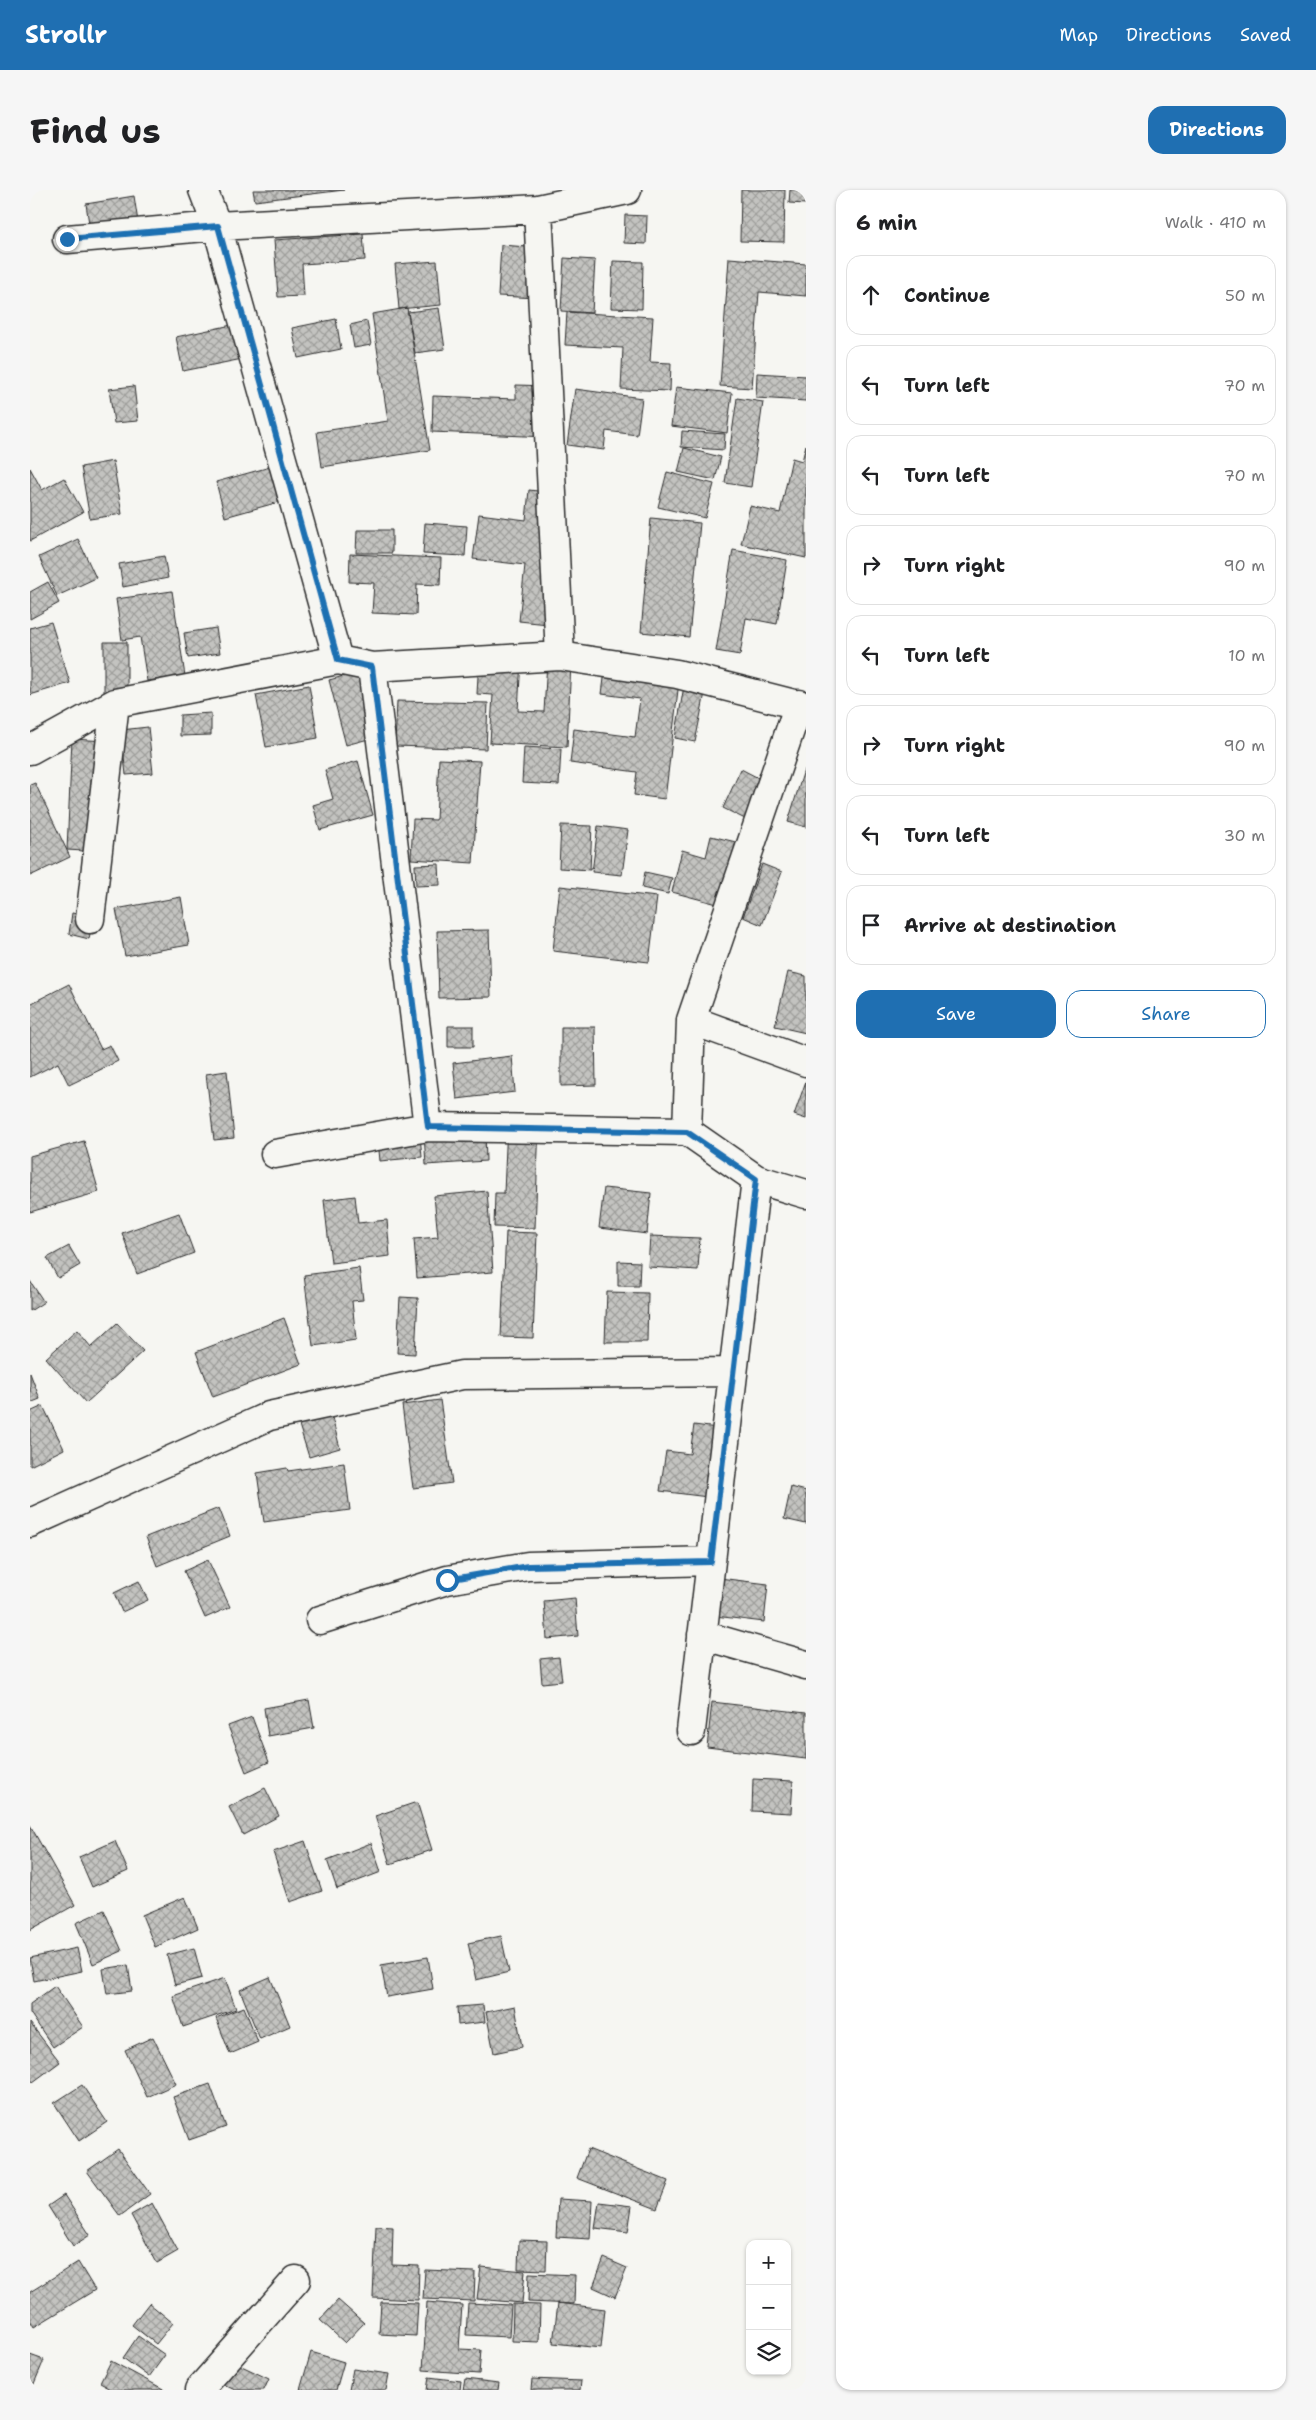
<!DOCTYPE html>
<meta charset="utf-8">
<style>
:root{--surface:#fff;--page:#f6f6f6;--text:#202124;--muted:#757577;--line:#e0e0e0;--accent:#1f6fb2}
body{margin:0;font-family:"Shantell Sans",sans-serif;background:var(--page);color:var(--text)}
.controls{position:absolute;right:15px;bottom:15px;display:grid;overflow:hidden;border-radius:10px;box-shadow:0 1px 4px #0004}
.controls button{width:45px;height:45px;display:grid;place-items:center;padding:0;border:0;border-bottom:1px solid var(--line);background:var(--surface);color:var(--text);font:25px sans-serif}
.stop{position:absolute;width:15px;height:15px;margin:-11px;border:4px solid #1f6fb2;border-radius:50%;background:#fff}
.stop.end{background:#1f6fb2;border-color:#fff;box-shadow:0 1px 5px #0008}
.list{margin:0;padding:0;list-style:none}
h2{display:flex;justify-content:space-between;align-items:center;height:65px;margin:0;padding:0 20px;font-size:21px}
h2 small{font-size:16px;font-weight:400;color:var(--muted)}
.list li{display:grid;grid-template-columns:32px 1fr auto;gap:15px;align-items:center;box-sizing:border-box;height:80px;margin:0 10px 10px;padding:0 10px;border:1px solid var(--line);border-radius:15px}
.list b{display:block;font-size:19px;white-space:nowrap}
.list em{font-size:16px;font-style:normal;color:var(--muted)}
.actions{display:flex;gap:10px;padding:15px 20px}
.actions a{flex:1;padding:11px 0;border:1px solid var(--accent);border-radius:15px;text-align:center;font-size:18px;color:var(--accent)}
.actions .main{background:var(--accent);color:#fff}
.icon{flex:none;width:28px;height:28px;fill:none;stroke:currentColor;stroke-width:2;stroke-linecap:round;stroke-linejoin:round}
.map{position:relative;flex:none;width:776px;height:2200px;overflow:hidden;border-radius:15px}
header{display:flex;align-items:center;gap:30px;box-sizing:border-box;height:70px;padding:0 25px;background:var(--accent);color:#fff}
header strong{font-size:24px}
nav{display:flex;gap:28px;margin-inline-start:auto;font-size:18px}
.intro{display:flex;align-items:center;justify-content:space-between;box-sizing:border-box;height:120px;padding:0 30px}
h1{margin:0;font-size:35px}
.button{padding:12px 22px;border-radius:15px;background:var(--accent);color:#fff;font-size:18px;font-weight:700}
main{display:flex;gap:30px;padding:0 30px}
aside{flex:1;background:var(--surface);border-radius:15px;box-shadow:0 1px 4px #0004}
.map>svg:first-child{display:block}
</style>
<header>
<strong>Strollr</strong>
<nav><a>Map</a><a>Directions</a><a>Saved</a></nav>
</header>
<div class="intro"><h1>Find us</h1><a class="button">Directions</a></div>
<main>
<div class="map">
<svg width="776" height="2200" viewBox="0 0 776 2200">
<defs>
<pattern id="building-cross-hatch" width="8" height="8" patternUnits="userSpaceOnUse" patternTransform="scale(1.25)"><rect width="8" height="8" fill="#c3c3c0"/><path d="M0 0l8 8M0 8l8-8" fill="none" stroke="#9f9f9c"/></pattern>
</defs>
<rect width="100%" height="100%" fill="#f6f6f2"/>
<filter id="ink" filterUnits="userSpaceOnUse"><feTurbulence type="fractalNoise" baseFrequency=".02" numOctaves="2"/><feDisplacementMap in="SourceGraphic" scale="10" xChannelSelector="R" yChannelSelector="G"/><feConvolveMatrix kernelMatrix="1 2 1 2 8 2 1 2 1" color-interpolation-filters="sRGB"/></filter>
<g filter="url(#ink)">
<!-- building -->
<path fill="url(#building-cross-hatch)" stroke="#2b2b2b" d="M223,0H314L225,11Z
M711,0H755L754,52L710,51Z
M760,0H776V14L759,13Z
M104,6L108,32L60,40L56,14Z
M595,25L617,26L616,54L594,53Z
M333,44L335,70L272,74L274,106L248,107L244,50Z
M471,55L511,58L508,108L468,106Z
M534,68L565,70L562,123L531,121Z
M699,68L776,74V106L729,102L722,198L690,196Z
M407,71L411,115L369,119L365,74Z
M583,71L613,72L612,119L581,118Z
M377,118L400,260L292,277L287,242L358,231L342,124Z
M409,118L415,159L385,163L378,122Z
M537,122L623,127L620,172L641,173L640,201L591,199L593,158L535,155Z
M306,129L311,159L268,168L262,138Z
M225,130L232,165L153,181L146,147Z
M337,131L341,155L324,158L320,135Z
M727,183L776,186V211L726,208Z
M486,195L520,196L518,247L402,242L403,206L486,209Z
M104,196L108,231L84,233L79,199Z
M646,197L702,203L697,243L641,236Z
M545,199L612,208L607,245L576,241L574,260L537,255Z
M707,208L733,212L721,297L695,293Z
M652,241L695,244L694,260L651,257Z
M776,255V368L711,354L720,316L750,323L762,268L772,271Z
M654,258L691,267L685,290L648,282Z
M83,271L92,324L60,329L51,277Z
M240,277L249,312L195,327L186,292Z
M0,278L12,300L34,288L53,322L0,351Z
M637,282L684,294L675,328L628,317Z
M499,300L533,304L518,434L489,431L495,375L443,369L449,324L496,330Z
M621,328L670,333L659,447L611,442Z
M395,333L437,336L435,366L393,364Z
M327,340H362V363H326Z
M48,349L66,388L27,406L9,367Z
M703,360L757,370L747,434L716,428L710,465L686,461Z
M320,364L411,368L410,395L387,394L386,425L342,423L344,393L319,392Z
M134,366L138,388L93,397L89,374Z
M18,392L29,413L0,429V402Z
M142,401L155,486L117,491L110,447L92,450L86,409Z
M21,432L40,493L0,505V438Z
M186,438L190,463L158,468L154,443Z
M74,452H97V507H74Z
M449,468L491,470L488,521L514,522L517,471L541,472L537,557L460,553L463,505L447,504Z
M576,473L650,483L635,609L604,605L607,582L540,573L544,539L605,547L610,509L572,504Z
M329,482L346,547L316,555L299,490Z
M655,490L677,493L665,552L645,548Z
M279,495L288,548L236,557L226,505Z
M367,511L458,513L456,559L365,556Z
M181,523V545L150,546V525Z
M118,537L123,583L96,585L91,540Z
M42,549L76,551L70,662L37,660Z
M494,557L531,559L529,595L492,593Z
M409,569L450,571L443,673L381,669L383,629L406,630Z
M328,571L343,625L290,640L283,615L303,609L295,580Z
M711,579L740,594L721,632L693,618Z
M774,580H776V637L758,632Z
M5,593L40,667L0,686V595Z
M531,635L562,636L560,680L529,678Z
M568,636L598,640L592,685L562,682Z
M681,646L706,652L691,715L642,702L652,660L676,667Z
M409,674L410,695L386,696L385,675Z
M732,674L752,682L732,735L713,727Z
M615,682L642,688L638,704L612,698Z
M530,696L627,707L619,772L523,761Z
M151,707L159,755L95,766L86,719Z
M42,723L63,727L59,749L39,744Z
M459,740L461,807L409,808L407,741Z
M758,782L776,786V843L745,836Z
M39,794L71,859L80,855L88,871L39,895L28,873L0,887V814Z
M418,836H443V857H418Z
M531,837H565L566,895L531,896Z
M482,866L485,902L427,909L423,873Z
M197,881L204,948L184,950L176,884Z
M776,891V929L764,925Z
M477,934L509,935L505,1038L464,1037L465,1003H474Z
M455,941L456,971L396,975L394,944Z
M390,946L392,967L350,971L348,950Z
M54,951L69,1002L0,1022V966Z
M574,998L621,1003L617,1044L569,1038Z
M457,1001L463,1082L387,1088L384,1049L408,1047L404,1006Z
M325,1006L328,1033L357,1030L360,1066L301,1073L294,1010Z
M149,1023L164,1063L107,1084L92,1043Z
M476,1042L507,1043L503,1148L471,1147Z
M620,1046L670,1048L668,1080L618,1077Z
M39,1056L50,1075L28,1088L17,1068Z
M588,1071L610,1072L609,1096H588Z
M329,1078L333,1110L322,1111L326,1150L283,1156L274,1085Z
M0,1091L14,1112L0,1121Z
M577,1102L618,1103L617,1152H575Z
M370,1107L388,1108L385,1164L367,1163Z
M254,1128L271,1174L183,1207L166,1162Z
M87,1133L113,1161L56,1213L16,1168L47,1140L61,1157Z
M0,1183L10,1209L0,1213Z
M297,1209L310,1258L279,1267L264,1219Z
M410,1210L422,1293L383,1298L372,1215Z
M13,1216L34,1259L0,1276V1222Z
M664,1235L687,1238L678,1307L630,1301L636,1261L660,1264Z
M314,1273L320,1320L234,1332L227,1283L257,1278L258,1281Z
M761,1297L776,1301V1334L754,1329Z
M189,1318L200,1346L127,1376L116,1347Z
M178,1370L200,1417L175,1428L154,1381Z
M689,1388L738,1394L734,1432L685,1426Z
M109,1391L118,1410L92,1422L84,1403Z
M545,1408L548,1446L517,1449L514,1411Z
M529,1467L532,1491L512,1493L510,1469Z
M279,1510L284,1538L238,1546L234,1518Z
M682,1512L776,1523V1569L677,1557Z
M222,1527L239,1572L216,1582L198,1536Z
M723,1589L763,1591L761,1623L722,1621Z
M235,1598L249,1626L213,1645L199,1617Z
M387,1612L402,1660L360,1674L345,1626Z
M0,1635L45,1715L0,1740Z
M85,1651L98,1681L62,1697L49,1667Z
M275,1651L292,1701L260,1712L243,1662Z
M341,1653L351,1682L307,1699L297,1670Z
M155,1707L168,1738L125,1757L112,1725Z
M74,1720L92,1761L63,1774L46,1733Z
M471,1746L479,1782L446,1790L438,1753Z
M47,1758L52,1781L4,1791L0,1768Z
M164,1758L172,1788L145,1795L137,1765Z
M398,1767L403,1799L357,1807L351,1775Z
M98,1775L102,1801L77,1804L73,1779Z
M240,1787L260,1836L230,1849L210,1800Z
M195,1788L206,1819L153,1837L143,1806Z
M25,1796L53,1837L23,1857L0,1823V1814Z
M453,1815L455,1832L428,1835L427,1817Z
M485,1816L492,1857L464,1863L456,1822Z
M214,1817L228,1852L200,1864L186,1828Z
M0,1833L30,1872L3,1892L0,1888Z
M123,1847L146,1894L117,1907L95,1860Z
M180,1894L196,1937L159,1950L143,1907Z
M52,1895L77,1932L49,1951L24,1913Z
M88,1959L120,2004L90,2026L57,1981Z
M558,1959L638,1991L627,2019L547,1988Z
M34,2005L60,2045L43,2056L18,2016Z
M528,2009L562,2011L560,2049L526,2047Z
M569,2012L602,2016L598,2042L565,2038Z
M122,2013L148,2061L127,2073L101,2025Z
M346,2036L363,2037L362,2075L389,2076L388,2110L343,2108Z
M489,2050L517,2051L516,2080L488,2079Z
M574,2068L597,2078L585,2107L563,2097Z
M48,2072L65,2100L4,2137L0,2130V2102Z
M451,2077L495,2081L492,2113L447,2109Z
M395,2080L445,2082L444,2111L393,2109Z
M499,2083L545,2085L544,2114L498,2112Z
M308,2110L334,2133L315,2153L290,2130Z
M351,2112L388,2113L386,2146L349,2144Z
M397,2112L432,2115L429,2159L451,2160L449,2184L393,2180Z
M119,2113L143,2133L126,2154L102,2135Z
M438,2113L481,2115L479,2147L436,2145Z
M528,2113L575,2119L571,2158L523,2153Z
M483,2114L510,2115L509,2152L482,2151Z
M108,2146L135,2165L119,2187L93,2168Z
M281,2162L314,2172L306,2200H270Z
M0,2165L14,2170L3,2196L0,2195Z
M199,2170L239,2189L234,2200H205L188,2192Z
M81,2171L135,2200H83L70,2193Z
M323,2179L359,2184L356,2200H319Z
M399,2187L431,2191L430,2200H397Z
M435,2189L469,2193L468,2200H433Z
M502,2189L551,2191L550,2200H501Z"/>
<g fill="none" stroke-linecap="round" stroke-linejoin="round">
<!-- minor casing -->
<g stroke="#2b2b2b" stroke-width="31">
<path id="minor" d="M173,0L187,36L308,470
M508,19L530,466
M37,49L187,36L508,19L597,0
M342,477L398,937
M0,560L85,513L308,470L342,477L530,466L647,484L776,517
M60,729L85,513
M661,830L776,872
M245,964L398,937L657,941
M726,989L776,1004
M0,1333L239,1226L432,1185L702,1182
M290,1430L417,1390L498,1376L681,1371
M672,1445L776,1475
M661,1541L726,989L657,941L661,830L769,514
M169,2200L266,2090"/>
</g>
<!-- minor -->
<use href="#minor" stroke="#f6f6f2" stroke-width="28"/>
</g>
</g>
<g fill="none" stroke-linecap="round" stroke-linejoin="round" filter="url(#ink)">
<!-- route -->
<path stroke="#1f6fb2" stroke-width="6" d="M37,49L188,36L308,470L342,477L398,937L657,942L726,989L681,1372L498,1376L417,1390"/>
</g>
</svg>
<div class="controls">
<button>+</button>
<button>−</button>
<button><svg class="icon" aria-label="layers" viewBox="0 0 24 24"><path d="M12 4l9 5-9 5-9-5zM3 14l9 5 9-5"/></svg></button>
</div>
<div class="stop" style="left:417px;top:1390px"></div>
<div class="stop end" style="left:37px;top:49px"></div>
</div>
<aside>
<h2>6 min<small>Walk · 410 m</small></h2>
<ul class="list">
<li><svg class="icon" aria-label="ahead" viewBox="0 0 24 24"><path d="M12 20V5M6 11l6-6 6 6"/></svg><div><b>Continue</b></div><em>50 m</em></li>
<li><svg class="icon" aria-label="left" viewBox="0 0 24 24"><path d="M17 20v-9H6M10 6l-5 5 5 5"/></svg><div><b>Turn left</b></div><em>70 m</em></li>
<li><svg class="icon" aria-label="left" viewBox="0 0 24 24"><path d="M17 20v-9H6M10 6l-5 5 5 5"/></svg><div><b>Turn left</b></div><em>70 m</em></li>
<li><svg class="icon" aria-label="right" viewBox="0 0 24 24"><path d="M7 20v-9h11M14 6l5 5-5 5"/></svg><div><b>Turn right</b></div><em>90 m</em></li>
<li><svg class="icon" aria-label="left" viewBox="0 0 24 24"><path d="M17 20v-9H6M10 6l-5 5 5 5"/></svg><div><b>Turn left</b></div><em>10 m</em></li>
<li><svg class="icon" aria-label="right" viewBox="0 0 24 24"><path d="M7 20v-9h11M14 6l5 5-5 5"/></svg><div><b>Turn right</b></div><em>90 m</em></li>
<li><svg class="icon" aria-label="left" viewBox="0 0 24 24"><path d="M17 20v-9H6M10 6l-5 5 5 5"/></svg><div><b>Turn left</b></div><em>30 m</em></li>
<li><svg class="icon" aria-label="arrive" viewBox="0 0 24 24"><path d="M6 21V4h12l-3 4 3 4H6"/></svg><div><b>Arrive at destination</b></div></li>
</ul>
<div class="actions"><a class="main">Save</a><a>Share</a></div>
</aside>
</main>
